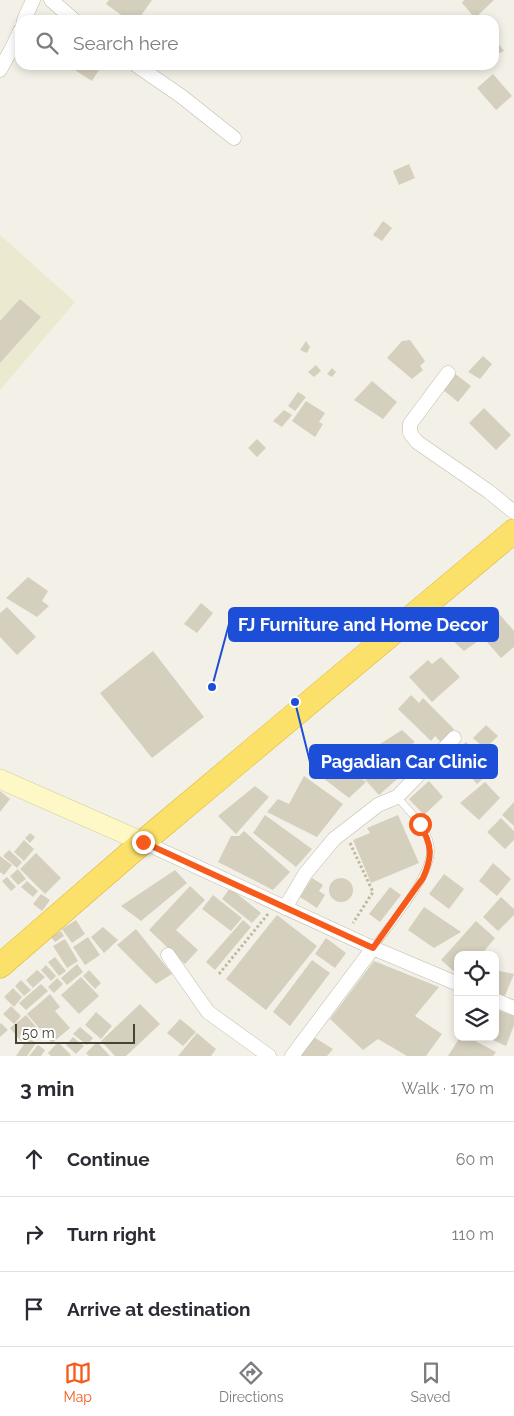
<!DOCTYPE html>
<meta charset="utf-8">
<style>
:root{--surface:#fff;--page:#f7f7f7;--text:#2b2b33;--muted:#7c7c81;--line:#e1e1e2;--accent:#f75b1b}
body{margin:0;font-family:Raleway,sans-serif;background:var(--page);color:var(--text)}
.controls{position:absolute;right:15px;bottom:15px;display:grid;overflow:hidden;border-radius:10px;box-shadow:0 2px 8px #0003}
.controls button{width:45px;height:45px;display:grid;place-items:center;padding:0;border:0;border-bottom:1px solid var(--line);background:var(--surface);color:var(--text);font:25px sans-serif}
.scale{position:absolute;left:15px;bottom:12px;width:120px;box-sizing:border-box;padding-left:5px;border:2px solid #464236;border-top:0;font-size:14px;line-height:18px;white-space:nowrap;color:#464236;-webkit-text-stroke:4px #fff;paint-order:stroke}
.stop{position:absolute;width:15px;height:15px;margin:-11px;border:4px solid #f75b1b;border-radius:50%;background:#fff}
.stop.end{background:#f75b1b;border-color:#fff;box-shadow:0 1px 5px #0008}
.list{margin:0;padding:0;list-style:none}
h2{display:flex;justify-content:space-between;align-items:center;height:65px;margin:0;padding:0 20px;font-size:21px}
h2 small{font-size:16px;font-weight:400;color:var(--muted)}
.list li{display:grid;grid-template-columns:32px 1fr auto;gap:15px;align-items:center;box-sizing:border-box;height:75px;padding:0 20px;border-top:1px solid var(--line)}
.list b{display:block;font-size:19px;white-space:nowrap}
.list em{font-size:16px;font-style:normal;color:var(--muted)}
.icon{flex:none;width:28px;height:28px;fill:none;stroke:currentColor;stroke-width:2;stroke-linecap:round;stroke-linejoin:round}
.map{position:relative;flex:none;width:514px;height:1056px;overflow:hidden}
.search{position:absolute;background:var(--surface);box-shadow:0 2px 8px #0003;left:15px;right:15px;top:15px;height:55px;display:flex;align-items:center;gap:12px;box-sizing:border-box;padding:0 18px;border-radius:15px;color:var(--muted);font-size:19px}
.sheet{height:290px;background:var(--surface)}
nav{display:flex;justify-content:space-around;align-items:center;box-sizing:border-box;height:70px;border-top:1px solid var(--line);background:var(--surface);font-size:14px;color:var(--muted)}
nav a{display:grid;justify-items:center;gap:2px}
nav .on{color:var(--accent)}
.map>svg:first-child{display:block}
</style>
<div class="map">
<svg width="514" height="1056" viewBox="0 0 514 1056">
<rect width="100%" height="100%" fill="#f3f1e7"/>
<!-- education -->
<path fill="#ece9d1" d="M0,235L75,302L0,390Z"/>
<!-- building -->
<path fill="#d5cfbd" d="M109,0H152L138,20H128L106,4Z
M464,0H494L475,18L462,3Z
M494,38L504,51L494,55Z
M67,65H102L92,81Z
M493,74L512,96L496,110L477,88Z
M409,164L415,178L399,185L393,171Z
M383,221L392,228L382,241L373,235Z
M20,299L41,317L0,363V321Z
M410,340L425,361L420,366L423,370L412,379L387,358L402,341Z
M306,341L310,347L307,353L300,350Z
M483,356L492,364L480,379L468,372Z
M316,365L321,371L314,377L308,372Z
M332,368L336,372L332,377L327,374Z
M454,373L471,386L458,402L442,389Z
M372,381L397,402L383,419L354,400Z
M298,392L306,397L295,411L288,406Z
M306,401L325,413L319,422L323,424L315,437L292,421Z
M484,408L511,435L496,450L469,423Z
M284,410L292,415L282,427L273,421Z
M257,439L266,448L257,457L248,448Z
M28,577L48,591L42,601L49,606L37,617L6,598Z
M201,603L213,613L197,633L184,624Z
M7,607L36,637L17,655L0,637V613Z
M494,608L514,631V647L501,658L473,626Z
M468,627L481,639L464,651L451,639Z
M153,651L204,717L152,758L100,693Z
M441,657L460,677L432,702L409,677L428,660L432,664Z
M411,695L419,703L423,698L454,729L441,742L435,736L431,741L398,709Z
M486,725L498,736L485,749L473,738Z
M402,730L415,742L400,753L413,765L379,795L350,763Z
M466,742L492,770L477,784L451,755Z
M340,760L366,782L349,798L323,778Z
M304,776L343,804L317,837L267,812L278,799L289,804Z
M429,781L443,797L424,815L409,799Z
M485,782L500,798L479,820L460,803Z
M255,786L269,797L236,834L218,816Z
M0,791L10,799L0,812Z
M514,802V826L502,815Z
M265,815L312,849L296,867L253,833Z
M398,815L419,863L371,883L353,840L370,833L367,828Z
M501,818L514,831V840L505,849L487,832Z
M244,831L290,872L273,890L218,862L231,836H239Z
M30,833L35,837L30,843L25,838Z
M24,840L34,849L24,861L14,852Z
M9,850L22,862L17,868L3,856Z
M36,853L61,878L45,894L20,869Z
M0,856L12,865L4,875L0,872Z
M493,863L511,879L497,896L479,881Z
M18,869L26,879L18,885L10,876Z
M175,870L187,883L141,921L121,906Z
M444,874L464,889L449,909L429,894Z
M7,877L16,887L11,891L2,881Z
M329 890a12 12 0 1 1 24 0a12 12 0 1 1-24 0Z
M312,878L323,885L319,891L325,895L317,908L300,897Z
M27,881L38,891L33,897L21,887Z
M190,886L205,900L176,930L198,950L185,964L149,930Z
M390,887L401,895L380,922L369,914Z
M230,888L261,913L252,923L222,899Z
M41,894L50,900L42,911L33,904Z
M213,895L242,918L231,931L202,909Z
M501,897L514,909V915L498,931L483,917Z
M424,907L461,932L434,948L408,930Z
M277,915L317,946L266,1010L226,979Z
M76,920L85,934L72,943L62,929Z
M243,920L251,927L215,970L206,962Z
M476,921L495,938L481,955H458V975L441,960Z
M103,927L118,940L104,953L91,937Z
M136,929L172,974L156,984L117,945Z
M61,931L64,936L55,942L51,937Z
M88,937L100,955L85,965L73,947Z
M326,938L346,953L335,968L315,954Z
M65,939L78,961L67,968L53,946Z
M55,957L66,971L59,976L48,962Z
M312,960L330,973L290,1026L273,1012Z
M374,961L439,987L415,1016L442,1034L426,1056H407L378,1039L363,1050L330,1019Z
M77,964L83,972L67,985L61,978Z
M46,965L56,976L51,981L41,970Z
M37,970L45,977L33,988L26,980Z
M89,970L101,983L95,989L83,976Z
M495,970L514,974L504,998L495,995Z
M81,977L99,996L79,1014L61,995Z
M57,978L63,984L54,993L48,987Z
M21,980L31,990L24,996L15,986Z
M41,984L48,991L26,1010L19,1003Z
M13,988L22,997L14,1007L4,997Z
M50,994L60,1007L55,1011L70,1028L52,1043L27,1014Z
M140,1004L160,1024L126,1056H115L101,1041Z
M11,1006L21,1016L14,1024L3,1014Z
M495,1009L514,1016V1025L506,1046L486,1037H495Z
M96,1012L112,1026L101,1039L85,1025Z
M26,1015L37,1028L21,1041L10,1028Z
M180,1019L196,1032L183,1046L167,1033Z
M1,1023L8,1030L0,1037V1024Z
M80,1027L93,1038L87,1045L73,1034Z
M197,1033L216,1049L211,1056H178Z
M312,1036L333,1049L327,1056H296Z
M73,1037L84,1046L76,1054L66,1045Z
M460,1037H468L496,1052L493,1056H448Z
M28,1038L36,1043L27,1056H16Z
M58,1042L71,1055L70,1056H51L48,1053Z
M97,1042L110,1056H89L86,1053Z
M38,1045L45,1050L41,1056H29Z"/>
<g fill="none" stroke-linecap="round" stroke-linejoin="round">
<!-- lane casing -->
<g stroke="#bfbbaa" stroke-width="8">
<path id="lane" d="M373,948C390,924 436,872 430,845C426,826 409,811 397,797"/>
</g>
<!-- street casing -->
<g stroke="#bfbbaa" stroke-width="15">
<path id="street" d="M51,0L74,20
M24,20L33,0
M136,65L181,96L234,138
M0,70L13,46L20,31
M448,373L410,424V433L417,442L488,491L514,512
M143,842L373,948L458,984
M285,908L305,874L334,839L378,805L397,797L454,738
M168,955L208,1012L269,1056
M495,1000L514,1008
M292,1056L373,948"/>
</g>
<!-- secondary casing -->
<g stroke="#d3cb98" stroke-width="20">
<path id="secondary" d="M0,779L143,842"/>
</g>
<!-- highway casing -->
<g stroke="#dbb73a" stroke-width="25">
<path id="highway" d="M0,966L143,842L514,531"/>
</g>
<!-- path -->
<path stroke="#c0b99b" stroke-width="3" stroke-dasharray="2.5 2.5" stroke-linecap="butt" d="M350,843L373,892L353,923
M219,974L268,914"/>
<!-- lane -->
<use href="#lane" stroke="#fff" stroke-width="7"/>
<!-- street -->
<use href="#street" stroke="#fff" stroke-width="14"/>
<!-- secondary -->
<use href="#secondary" stroke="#fef8c7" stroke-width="19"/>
<!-- highway -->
<use href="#highway" stroke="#fbe06a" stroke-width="24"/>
</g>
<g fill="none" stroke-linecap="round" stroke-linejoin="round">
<!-- route -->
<path stroke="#f75b1b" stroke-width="6" d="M143,842L373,948L423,878C433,856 432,845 420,824"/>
</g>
<!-- callouts -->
<path fill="none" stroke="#1d4ed8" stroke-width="2" d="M212 687L229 624M295 702L310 762"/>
<g fill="#1d4ed8" stroke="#fff" stroke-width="2">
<circle cx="212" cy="687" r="5"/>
<circle cx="295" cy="702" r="5"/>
</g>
<g fill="#1d4ed8" stroke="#1d4ed8" stroke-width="2">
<rect x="229" y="608" width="269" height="33" rx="5"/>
<rect x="310" y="745" width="187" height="33" rx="5"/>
</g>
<g font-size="18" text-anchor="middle" font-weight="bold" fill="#fff">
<text x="363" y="631">FJ Furniture and Home Decor</text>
<text x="404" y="768">Pagadian Car Clinic</text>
</g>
</svg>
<div class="controls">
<button><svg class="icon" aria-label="locate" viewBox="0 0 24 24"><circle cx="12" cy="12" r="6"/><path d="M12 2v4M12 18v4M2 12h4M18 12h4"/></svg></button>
<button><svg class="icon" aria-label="layers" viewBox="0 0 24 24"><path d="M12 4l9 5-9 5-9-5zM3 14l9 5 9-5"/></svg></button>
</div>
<div class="scale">50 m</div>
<div class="stop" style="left:420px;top:824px"></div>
<div class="stop end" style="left:143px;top:842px"></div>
<div class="search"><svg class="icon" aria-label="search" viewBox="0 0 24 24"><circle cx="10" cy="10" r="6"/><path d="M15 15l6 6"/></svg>Search here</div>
</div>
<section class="sheet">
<h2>3 min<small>Walk · 170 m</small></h2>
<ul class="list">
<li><svg class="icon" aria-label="ahead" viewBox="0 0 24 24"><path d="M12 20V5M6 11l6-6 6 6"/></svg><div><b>Continue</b></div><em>60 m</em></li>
<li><svg class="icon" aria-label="right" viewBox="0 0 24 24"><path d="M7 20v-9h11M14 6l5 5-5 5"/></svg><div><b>Turn right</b></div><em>110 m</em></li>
<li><svg class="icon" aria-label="arrive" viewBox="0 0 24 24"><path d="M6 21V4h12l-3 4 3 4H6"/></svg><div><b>Arrive at destination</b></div></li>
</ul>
</section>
<nav>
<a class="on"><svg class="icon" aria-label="map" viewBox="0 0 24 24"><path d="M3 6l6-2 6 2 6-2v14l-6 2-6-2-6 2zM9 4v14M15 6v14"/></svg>Map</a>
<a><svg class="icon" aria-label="directions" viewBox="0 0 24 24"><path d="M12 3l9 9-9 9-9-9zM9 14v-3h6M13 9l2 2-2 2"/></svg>Directions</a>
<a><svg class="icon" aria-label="saved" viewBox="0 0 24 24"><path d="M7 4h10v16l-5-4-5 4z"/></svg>Saved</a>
</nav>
